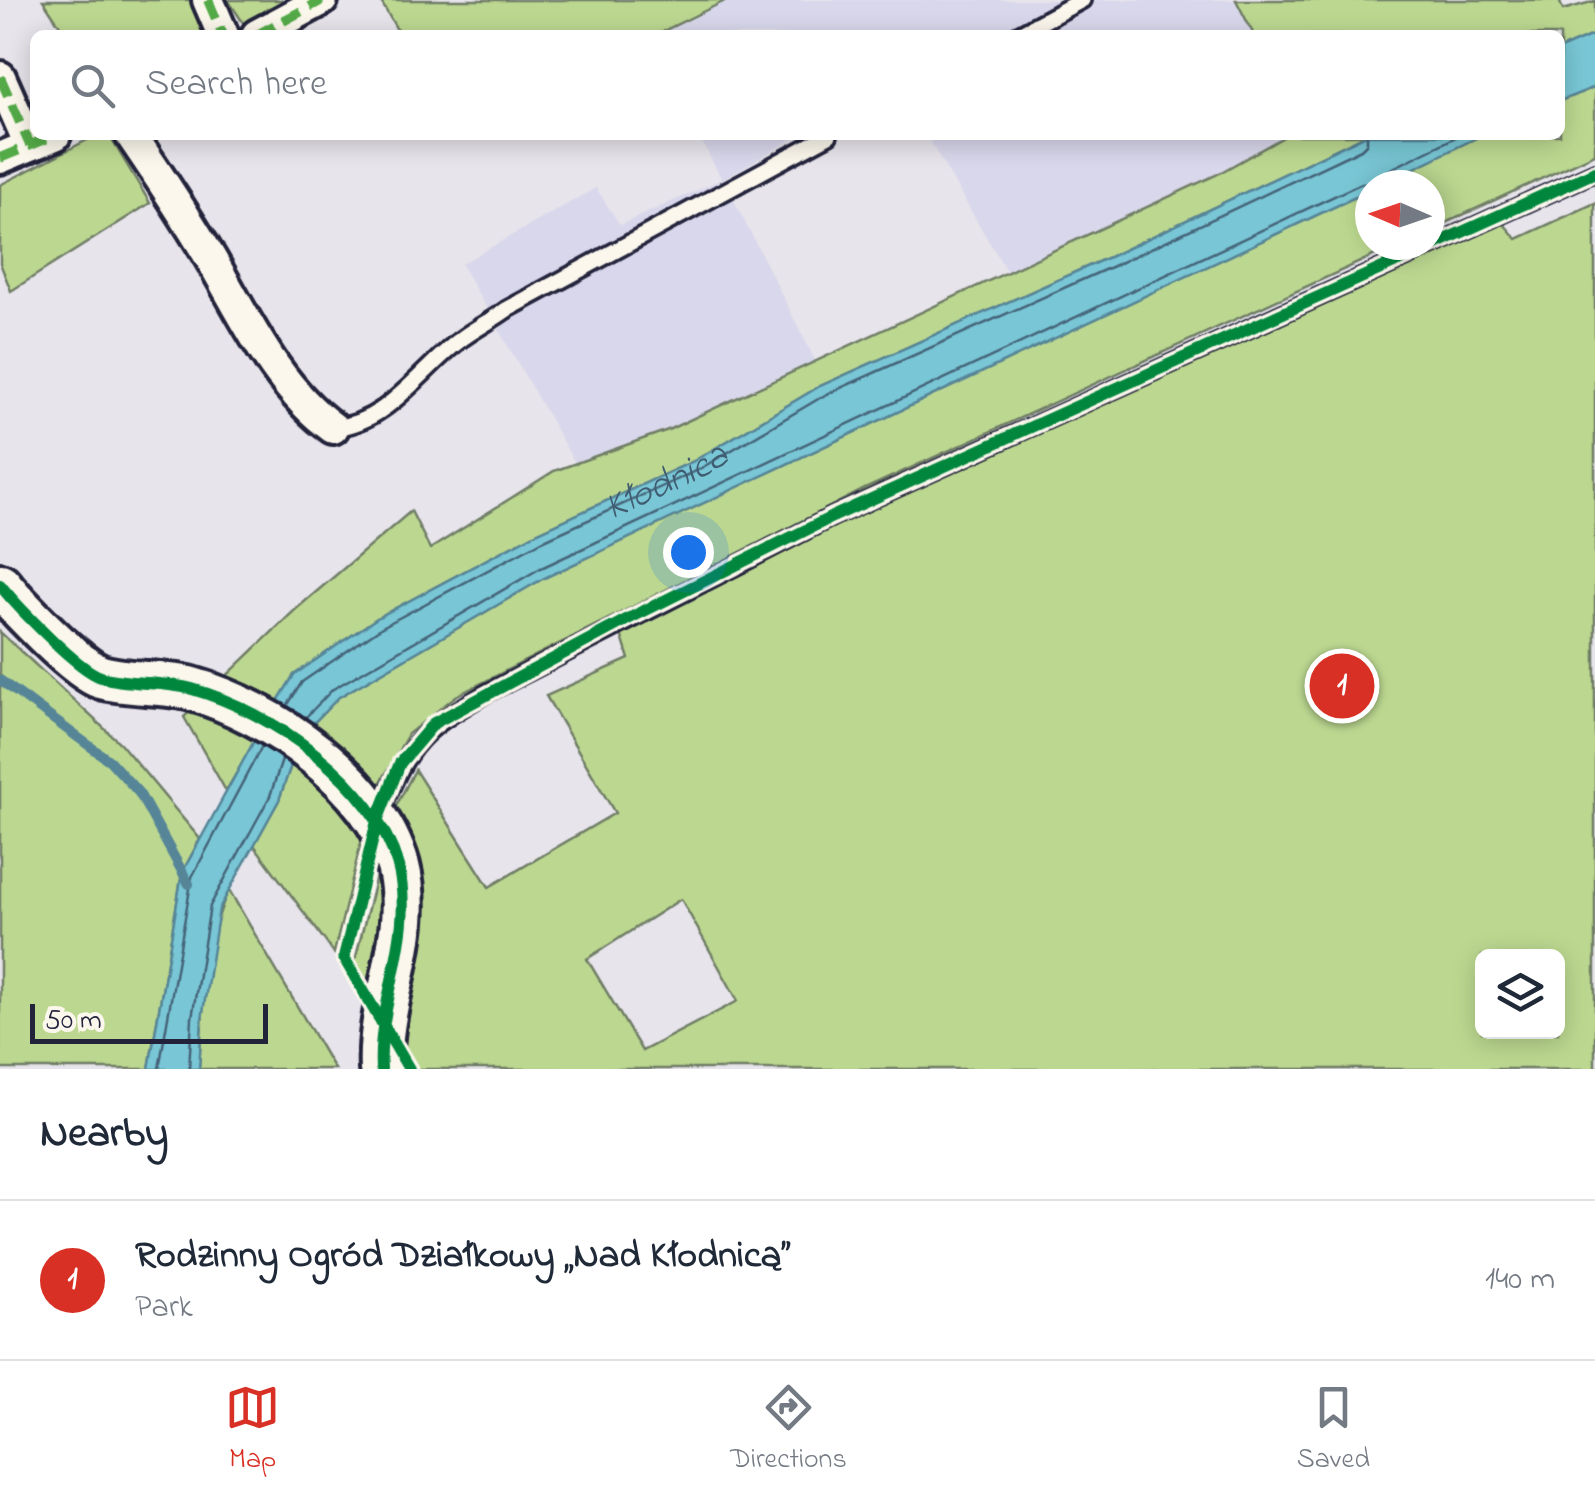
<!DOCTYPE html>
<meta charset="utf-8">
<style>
:root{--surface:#fff;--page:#f6f6f7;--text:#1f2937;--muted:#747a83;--line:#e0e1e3;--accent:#d93025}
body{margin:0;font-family:"Indie Flower",sans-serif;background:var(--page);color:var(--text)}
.controls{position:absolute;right:30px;bottom:30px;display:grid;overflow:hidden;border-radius:15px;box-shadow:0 5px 25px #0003}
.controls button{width:90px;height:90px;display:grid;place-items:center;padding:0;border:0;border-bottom:2px solid var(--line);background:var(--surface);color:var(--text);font:50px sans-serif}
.compass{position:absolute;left:1355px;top:170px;width:90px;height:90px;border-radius:50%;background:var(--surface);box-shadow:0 5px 25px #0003;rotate:272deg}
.scale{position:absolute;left:30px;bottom:25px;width:238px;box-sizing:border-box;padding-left:10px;border:5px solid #22223b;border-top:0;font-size:28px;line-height:35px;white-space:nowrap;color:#22223b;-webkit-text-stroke:8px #fbf7ec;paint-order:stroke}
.you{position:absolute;left:688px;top:552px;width:35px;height:35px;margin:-25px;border:8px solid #fff;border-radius:50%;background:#1a73e8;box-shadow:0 0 0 15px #1a73e833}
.badge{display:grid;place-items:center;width:65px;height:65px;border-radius:50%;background:var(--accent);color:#fff;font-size:32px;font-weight:700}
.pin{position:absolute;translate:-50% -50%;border:5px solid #fff;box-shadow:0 2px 10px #0006}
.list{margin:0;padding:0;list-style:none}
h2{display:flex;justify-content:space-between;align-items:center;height:130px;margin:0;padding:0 40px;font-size:42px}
h2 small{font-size:32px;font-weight:400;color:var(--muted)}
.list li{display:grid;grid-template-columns:65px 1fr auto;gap:30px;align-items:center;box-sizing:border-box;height:160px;padding:0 40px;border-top:2px solid var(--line)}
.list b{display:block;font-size:38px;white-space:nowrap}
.list p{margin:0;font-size:32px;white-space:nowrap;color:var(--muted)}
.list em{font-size:32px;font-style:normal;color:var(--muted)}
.icon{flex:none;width:55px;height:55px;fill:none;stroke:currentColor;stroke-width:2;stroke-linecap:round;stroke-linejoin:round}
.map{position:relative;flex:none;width:1595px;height:1069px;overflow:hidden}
.search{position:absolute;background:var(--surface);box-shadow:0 5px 25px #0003;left:30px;right:30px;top:30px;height:110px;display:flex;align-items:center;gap:25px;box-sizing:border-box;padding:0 35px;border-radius:15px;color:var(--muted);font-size:38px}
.sheet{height:290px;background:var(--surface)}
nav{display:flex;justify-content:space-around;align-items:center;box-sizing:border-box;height:140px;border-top:2px solid var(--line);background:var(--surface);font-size:28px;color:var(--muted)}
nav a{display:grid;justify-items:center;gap:5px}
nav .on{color:var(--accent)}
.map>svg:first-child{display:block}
</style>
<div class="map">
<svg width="1595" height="1069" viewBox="0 0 1595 1069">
<rect width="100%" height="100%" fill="#e7e4eb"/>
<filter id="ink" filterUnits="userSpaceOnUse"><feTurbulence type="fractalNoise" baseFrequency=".01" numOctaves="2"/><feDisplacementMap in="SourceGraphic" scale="20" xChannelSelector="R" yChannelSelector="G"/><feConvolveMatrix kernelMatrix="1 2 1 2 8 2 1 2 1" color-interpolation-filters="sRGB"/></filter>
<g filter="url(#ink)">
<!-- built -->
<path fill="#d9d7eb" d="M727,0H1236L1254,35H656Z
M698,135H800L723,179L816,362L668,430L575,463L461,264L596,188L620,225L722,179Z
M926,135H1287L1216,175L1007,272Z"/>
<!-- green -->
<path fill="#bcd890" stroke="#6f7d66" stroke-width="2.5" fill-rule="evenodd" d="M43,0H191L203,35H66Z
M228,0H296L244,24Z
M380,0H727L655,35H400Z
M1236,0H1559L1563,10L1595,1V34L1560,49V35H1254Z
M1595,87V154L1430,230V185H1380L1482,135H1560V101Z
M97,135H109L150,203L11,291L0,263V185Z
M1287,135H1366L1109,257L820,386L694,461L536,533L377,618L294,675L226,791L184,717L295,610L411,511L430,549L554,471L668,430L1216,175Z
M1370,190V245H1397L865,489L456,696L408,734L372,798L334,953L254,845L279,800L301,736L339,697L544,578Z
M1595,203V1069H417L355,961L391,816L415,770L489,887L615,813L546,696L629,659L621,634L838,523L1503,223L1517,239ZM681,899L738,1001L642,1051L587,959ZM1482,956H1558V1032H1482Z
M0,632L120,743L200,839L182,873L149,1069H0Z
M229,890L334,1069H199C202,1018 206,934 229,890Z"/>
<!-- water -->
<path fill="#79c7d6" stroke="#568598" stroke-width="2.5" d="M1595,34V87L1560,101V49Z
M1366,135H1482L1380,185H1370L1366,192L544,578L339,697L301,736L279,800L219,909L202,1019L199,1069H149L182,873L260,730L294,675L377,618L536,533L694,461L820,386L1109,257Z"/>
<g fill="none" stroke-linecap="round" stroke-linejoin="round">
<!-- shore -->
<g stroke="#456479" stroke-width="2.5">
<path id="s1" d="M287,706L302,682L382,627L540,542L698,470L825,395L1113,266L1361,149L1367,143V135"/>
<path d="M305,718L333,689L539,569L1362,183L1376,182L1385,172L1460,135"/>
<path d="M159,1069L192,877L262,746"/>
<path d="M189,1069L192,1018L210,906L270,796L282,760"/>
</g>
<!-- stream -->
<path stroke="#568598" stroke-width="10" d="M0,680L110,761L139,793L189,884"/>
<!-- lane casing -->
<g stroke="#22223b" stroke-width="22">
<path id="lane" d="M1017,35L1082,0
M333,428C388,423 419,371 460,340C474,329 491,321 506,310L829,135
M380,813C409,742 421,731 487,693L832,517L1595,172"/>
</g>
<!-- street casing -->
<g stroke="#22223b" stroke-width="38">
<path id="street" d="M208,0L223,35
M257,35L322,0
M0,77L30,145
M131,135C159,176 186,217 211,259C245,317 277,388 333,428
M0,158L55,135"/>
</g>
<!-- secondary casing -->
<g stroke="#22223b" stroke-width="50">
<path id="secondary" d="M0,585C17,606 78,670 101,677C130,685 163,681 192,689C271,711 375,783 398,866C416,934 377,1001 381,1069"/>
</g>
<!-- lane -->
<use href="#lane" stroke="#fbf7ec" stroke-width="15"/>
<!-- street -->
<use href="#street" stroke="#fbf7ec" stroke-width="30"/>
<!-- secondary -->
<use href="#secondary" stroke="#fbf7ec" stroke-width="42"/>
<!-- quiet -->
<path stroke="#53aa46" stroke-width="10" stroke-dasharray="20 10" stroke-linecap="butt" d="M208,0L223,35
M257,35L322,0
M0,77L30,145
M0,158L55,135"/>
<!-- cycleway casing -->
<g stroke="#fbf7ec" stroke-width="19">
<path id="cycleway" d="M0,585C17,606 78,670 101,677C130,685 163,681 192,689C271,711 375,783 398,866C416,934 377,1001 381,1069
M409,1069L344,958L377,821L400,763L434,723L628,619L832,517L1595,172"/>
</g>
<!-- cycleway -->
<use href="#cycleway" stroke="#00873e" stroke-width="12"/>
</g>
</g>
<g text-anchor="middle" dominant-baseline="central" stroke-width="8" stroke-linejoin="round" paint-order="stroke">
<!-- water labels -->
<g font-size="38" font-style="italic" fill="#405c71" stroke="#fbf7ec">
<text stroke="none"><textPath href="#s1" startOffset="445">Kłodnica</textPath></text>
</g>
</g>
</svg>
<div class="controls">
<button><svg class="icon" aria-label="layers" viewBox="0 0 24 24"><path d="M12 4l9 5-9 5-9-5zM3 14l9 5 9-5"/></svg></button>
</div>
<svg class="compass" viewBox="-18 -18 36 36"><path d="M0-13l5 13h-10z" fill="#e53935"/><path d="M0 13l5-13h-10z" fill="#747a83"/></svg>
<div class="scale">50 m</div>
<div class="you"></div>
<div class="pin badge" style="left:1342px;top:686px">1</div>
<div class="search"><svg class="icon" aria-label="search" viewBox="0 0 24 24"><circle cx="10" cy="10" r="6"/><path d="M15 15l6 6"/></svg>Search here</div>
</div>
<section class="sheet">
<h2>Nearby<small></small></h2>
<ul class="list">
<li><span class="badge">1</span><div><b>Rodzinny Ogród Działkowy „Nad Kłodnicą”</b><p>Park</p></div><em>140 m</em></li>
</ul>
</section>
<nav>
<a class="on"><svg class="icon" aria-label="map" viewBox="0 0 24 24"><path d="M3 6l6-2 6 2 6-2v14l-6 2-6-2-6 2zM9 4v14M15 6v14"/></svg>Map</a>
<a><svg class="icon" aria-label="directions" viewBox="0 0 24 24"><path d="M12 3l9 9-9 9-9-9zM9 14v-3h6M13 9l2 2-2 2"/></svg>Directions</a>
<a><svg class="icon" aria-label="saved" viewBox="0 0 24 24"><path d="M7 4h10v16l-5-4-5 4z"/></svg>Saved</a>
</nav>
